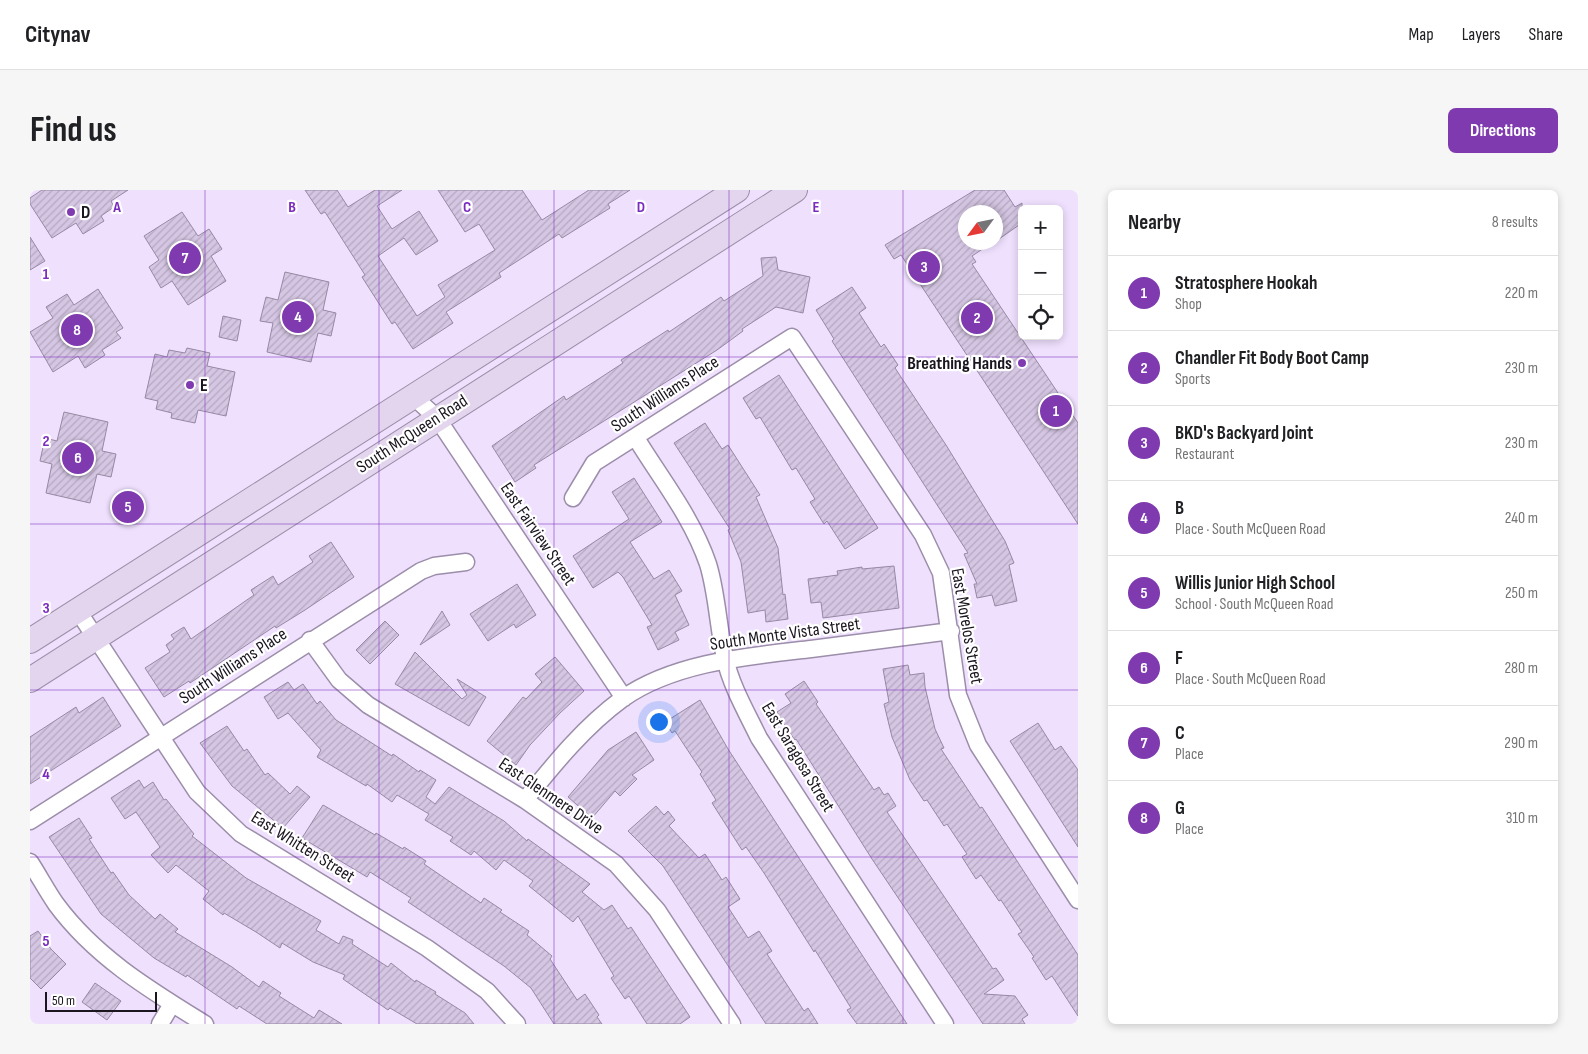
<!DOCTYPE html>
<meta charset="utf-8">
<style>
:root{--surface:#fff;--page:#f6f6f6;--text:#202124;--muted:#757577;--line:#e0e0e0;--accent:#7e3aae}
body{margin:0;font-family:"Sofia Sans Condensed",sans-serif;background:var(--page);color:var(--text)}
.controls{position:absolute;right:15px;top:15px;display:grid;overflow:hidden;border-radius:8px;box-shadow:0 2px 8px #0003}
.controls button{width:45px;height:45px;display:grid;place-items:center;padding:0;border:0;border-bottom:1px solid var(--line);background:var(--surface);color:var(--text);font:25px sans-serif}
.compass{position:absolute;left:928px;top:15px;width:45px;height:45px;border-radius:50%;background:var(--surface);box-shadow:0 2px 8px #0003;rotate:237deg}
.scale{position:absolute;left:15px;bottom:12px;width:112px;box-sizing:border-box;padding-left:5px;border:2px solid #1b151f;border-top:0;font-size:14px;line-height:18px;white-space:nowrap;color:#1b151f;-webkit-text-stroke:4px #fff;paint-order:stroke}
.you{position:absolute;left:628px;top:531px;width:18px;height:18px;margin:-12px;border:4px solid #fff;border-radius:50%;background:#1a73e8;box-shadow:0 0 0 8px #1a73e833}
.badge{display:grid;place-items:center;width:32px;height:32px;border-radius:50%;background:var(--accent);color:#fff;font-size:16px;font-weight:700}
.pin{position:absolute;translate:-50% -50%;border:2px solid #fff;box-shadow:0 1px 5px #0006}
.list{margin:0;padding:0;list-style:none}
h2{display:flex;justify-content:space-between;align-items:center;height:65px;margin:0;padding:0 20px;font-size:21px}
h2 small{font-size:16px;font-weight:400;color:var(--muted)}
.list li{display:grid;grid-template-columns:32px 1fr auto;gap:15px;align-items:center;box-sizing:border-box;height:75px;padding:0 20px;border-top:1px solid var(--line)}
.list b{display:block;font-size:19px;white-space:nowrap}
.list p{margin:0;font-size:16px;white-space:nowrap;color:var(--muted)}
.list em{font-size:16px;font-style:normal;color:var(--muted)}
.icon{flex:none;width:28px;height:28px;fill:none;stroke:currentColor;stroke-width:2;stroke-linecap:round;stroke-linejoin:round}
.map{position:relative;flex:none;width:1048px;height:834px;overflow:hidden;border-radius:8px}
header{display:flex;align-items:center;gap:30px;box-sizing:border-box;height:70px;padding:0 25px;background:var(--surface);border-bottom:1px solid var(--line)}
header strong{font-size:24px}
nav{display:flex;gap:28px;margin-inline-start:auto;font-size:18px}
.intro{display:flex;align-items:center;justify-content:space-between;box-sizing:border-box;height:120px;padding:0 30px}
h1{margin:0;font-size:35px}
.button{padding:12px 22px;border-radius:8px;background:var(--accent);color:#fff;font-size:18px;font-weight:700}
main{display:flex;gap:30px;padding:0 30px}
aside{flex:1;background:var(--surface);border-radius:8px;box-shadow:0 2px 8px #0003}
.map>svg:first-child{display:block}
</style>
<header>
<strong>Citynav</strong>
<nav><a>Map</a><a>Layers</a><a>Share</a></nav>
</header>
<div class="intro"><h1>Find us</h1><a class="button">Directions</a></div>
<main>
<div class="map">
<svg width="1048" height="834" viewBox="0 0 1048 834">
<defs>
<pattern id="building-hatch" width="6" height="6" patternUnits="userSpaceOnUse" patternTransform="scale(1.25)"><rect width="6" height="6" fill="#d5c6e3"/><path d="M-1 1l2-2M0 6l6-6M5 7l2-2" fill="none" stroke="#b6a9c2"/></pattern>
</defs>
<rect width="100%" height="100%" fill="#efe0fe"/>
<!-- building -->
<path fill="url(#building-hatch)" stroke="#9789a4" d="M12,0H98L81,11L84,17L71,26L74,31L53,44L46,33L22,48L0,14V8Z
M275,0H307L318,17L345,0H372L347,16L362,39L389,21L408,51L386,65L374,48L348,66L387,126L415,107L408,95L465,60L449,34L435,42L408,0H492L512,30L559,0H600L578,14L580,18L532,48L529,44L469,83L471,87L416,122L423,133L383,159L365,132L362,134L332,87L335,85L295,22L291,24Z
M945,0H974L985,17L992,13V33L966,51V22H936V52H963L942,66L946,72L942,74L1048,233V334L871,65L864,69L855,55Z
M152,22L168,46L179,39L192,59L181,66L196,91L158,115L142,91L131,98L119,77L129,70L114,46Z
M0,47L15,71L0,80Z
M746,67L748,80L780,87L773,123L746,117L712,139L713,141L687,160L504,275L506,278L485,292L462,256L534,206L536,210L567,190L593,173L591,170L638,140L639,142L691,107L694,111L733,86L731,68Z
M255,82L299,92L293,120L306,123L301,146L288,143L281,172L237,162L243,133L230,131L236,107L248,110Z
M822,97L836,118L829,123L851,157L854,154L868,175L865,178L916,255L975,351L984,373L979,375L987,411L965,416L962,405L947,408L944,394H947L934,364L938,363L802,151L804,149L786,120Z
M68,99L93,138L86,142L91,148L72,160L75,165L55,178L48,166L23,182L0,142L23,128L16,117L37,104L44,115Z
M193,126L211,130L207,151L189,147Z
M157,158L180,163L177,176L205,182L196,226L168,220L165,233L141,228L142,223L126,219L128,211L115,208L125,164L137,167L139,160L155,163Z
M749,185L848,338L815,359L797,331L794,334L780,312L785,309L766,278L762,280L730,227L726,229L713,208Z
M34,222L78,232L72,261L86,264L81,287L67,284L60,313L16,303L22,274L10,271L15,248L27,251Z
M675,233L692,259L698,255L730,305L726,307L748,358L753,405L755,404L758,429L736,432L735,420L718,423L711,372L698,340L700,339L644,253Z
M604,288L632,332L600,352L624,389L639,380L652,401L645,405L659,435L645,442L649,450L628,460L617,437L622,435L593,387L588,382L563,398L543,366L599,329L582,302Z
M301,352L324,387L275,420L246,438L245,436L160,493L159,491L134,507L115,478L140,462L136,455L144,449L141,445L154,437L161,449L224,405L221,400L243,386L248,395L283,372L279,366Z
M864,376L869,418L793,428L791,412L781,413L778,389L808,385L807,381L832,377V379Z
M487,394L506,425L486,438L484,434L458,451L440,424Z
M412,421L420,435L390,455Z
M355,431L369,445L340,474L326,460Z
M385,462L432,509L437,505L427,489L456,507L439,536L365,494Z
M525,467L554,501L530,523L500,555L486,575L457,551L493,507L496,509L512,492L505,484Z
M878,475L880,485L894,483L895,497L905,539L914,558L911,559L950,618L952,617L1048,765V826L1022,786L1016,790L1002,768L1004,767L988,744L992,742L971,710L969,711L951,685L946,689L932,667L937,664L917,634L914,636L897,610L894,611L880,590L862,547L854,514L859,512L853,479Z
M774,491L788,512L786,514L844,600L849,597L854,605L858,603L866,616L857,622L963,779L966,778L974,790L954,804L985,806L998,825L992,829L995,834H953L842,669L766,549L765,550L757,539L747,522L761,513L755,504Z
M258,492L264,500L273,494L287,514L290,511L306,530L362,566L363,564L389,582L390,580L406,590L396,607L405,614L419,597L474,631L497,651L498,649L560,694L552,702L574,720L582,715L598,739L601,737L660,827L650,834H617L599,806L595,809L581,788L584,786L548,726L543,732L499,696L503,691L474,670L466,680L444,661L441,665L420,651L423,647L395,630L399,624L367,605L362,612L337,594L336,596L287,567L291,560L258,523L248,529L234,507Z
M73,507L91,536L0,594V547L46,517L49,523Z
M670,510L698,559L877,834H827L817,820L821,818L785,760L784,762L734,683L716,657L712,660L682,613L686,610L670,584L672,582L645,541L642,543L635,532Z
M1008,533L1025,560L1031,556L1048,580V657L980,551Z
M197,536L214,561L217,559L235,585L238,583L260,604L267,596L280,607L253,638L202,596L170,553Z
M606,542L624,570L602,585L607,589L590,606L585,601L562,628L538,607L578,560Z
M109,590L114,598L123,592L134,610L136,609L164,644L162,646L216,688L291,731L286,740L309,754L313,746L323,750L322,754L358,777L361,773L385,792L386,790L406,802L405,804L435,823L444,834H387L360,818L358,820L313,789L315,785L283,772L252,753L250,758L226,742L194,723L193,725L173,709L179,701L146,675L138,683L121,665L130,657L106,622L95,629L81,608Z
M293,615L345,645L346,643L373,659L374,657L396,671L394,674L451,713L454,708L472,720L470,722L499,741L497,745L522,766L520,769L547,810L555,804L569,825L567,827L572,834H524L501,798L474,776L378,712L381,708L340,682L337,687L272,648Z
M626,616L634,625L638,621L645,630L639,636L669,668L675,664L692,690L696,687L710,709L698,717L718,748L729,741L742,761L737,764L774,821L778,818L788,834H736L633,676L598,641Z
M49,628L62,648L59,649L81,683L83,682L99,705L125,729L130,724L148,739L145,742L202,777L229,797L233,791L251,803L249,806L284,828L289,820L312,834H237L209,816L207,819L157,785L156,787L124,768L71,724L19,647Z
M8,741L21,759L36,774L11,799L0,788V746Z
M65,793L91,811L77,830L52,812Z"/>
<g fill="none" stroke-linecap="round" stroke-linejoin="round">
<!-- minor casing -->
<g stroke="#9c8eaa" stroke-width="19">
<path id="minor" d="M384,207L407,228L594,508
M606,248C631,289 662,327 678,374C687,403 688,437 695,468C701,496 717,523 729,548L915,834
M543,308L564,273L762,147L893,345L911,383L928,505L948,555L1048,710
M48,421L167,602L211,644L397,758L457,801L487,834
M280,450L309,490L338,515L495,610L586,674L627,720L702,834
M495,610C525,573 554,537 592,509C644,472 720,466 781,459C828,453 874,447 921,441
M0,631L391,381L404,376L436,372
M0,672C9,686 17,701 26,714C65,767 120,800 175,834
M130,834L142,814"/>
</g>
<!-- secondary casing -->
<g stroke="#9c8eaa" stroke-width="26">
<path id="secondary" d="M0,451L707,0
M0,490L765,0"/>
</g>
<!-- minor -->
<use href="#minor" stroke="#fff" stroke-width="16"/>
<!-- secondary -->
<use href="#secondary" stroke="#e2d5ed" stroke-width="24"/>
</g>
<!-- grid -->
<path fill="none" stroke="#7b2cbf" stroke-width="1" stroke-opacity="0.55" d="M175,0V834M349,0V834M524,0V834M699,0V834M873,0V834M0,167H1048M0,334H1048M0,500H1048M0,667H1048"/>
<!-- markers -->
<g fill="#7e3aae" stroke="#fff" stroke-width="2">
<circle cx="41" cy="22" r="5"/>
<circle cx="992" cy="173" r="5"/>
<circle cx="160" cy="195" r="5"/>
</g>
<g text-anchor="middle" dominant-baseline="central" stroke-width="4.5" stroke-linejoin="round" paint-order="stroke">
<!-- poi labels -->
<g font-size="18" font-weight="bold" fill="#1b151f" stroke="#fff" text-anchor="start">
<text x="51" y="22">D</text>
<text x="982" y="173" text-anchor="end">Breathing Hands</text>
<text x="170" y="195">E</text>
</g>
<!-- street labels -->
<g font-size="18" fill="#1b151f" stroke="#fff">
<text transform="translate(635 204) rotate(-33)">South Williams Place</text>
<text transform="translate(382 244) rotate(-33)">South McQueen Road</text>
<text transform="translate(508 344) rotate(56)">East Fairview Street</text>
<text transform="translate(937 436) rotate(80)">East Morelos Street</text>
<text transform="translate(755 444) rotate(-8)">South Monte Vista Street</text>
<text transform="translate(203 476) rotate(-33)">South Williams Place</text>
<text transform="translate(768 567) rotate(59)">East Saragosa Street</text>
<text transform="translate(521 606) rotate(34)">East Glenmere Drive</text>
<text transform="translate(273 657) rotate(32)">East Whitten Street</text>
</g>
</g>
<g font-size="16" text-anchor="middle" font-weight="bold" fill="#7b2cbf" stroke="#fff" stroke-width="4.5" stroke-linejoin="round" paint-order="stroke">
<text x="87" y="22">A</text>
<text x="262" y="22">B</text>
<text x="437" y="22">C</text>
<text x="611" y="22">D</text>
<text x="786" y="22">E</text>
<text x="16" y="89">1</text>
<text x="16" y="256">2</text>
<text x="16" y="423">3</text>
<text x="16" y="589">4</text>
<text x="16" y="756">5</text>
</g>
</svg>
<div class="controls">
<button>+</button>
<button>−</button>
<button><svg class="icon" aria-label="locate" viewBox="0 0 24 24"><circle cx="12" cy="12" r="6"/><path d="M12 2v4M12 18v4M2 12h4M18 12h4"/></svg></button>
</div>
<svg class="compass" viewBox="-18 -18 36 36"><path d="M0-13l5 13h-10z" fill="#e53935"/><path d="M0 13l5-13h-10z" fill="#757577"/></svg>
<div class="scale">50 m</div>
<div class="you"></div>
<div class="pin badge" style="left:1026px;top:221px">1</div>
<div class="pin badge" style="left:947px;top:128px">2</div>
<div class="pin badge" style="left:894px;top:77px">3</div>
<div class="pin badge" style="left:268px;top:127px">4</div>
<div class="pin badge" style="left:98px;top:317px">5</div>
<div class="pin badge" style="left:48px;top:268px">6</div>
<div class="pin badge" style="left:155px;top:68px">7</div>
<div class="pin badge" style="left:47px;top:140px">8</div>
</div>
<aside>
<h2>Nearby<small>8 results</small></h2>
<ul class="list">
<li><span class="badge">1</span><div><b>Stratosphere Hookah</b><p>Shop</p></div><em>220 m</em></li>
<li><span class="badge">2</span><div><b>Chandler Fit Body Boot Camp</b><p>Sports</p></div><em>230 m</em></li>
<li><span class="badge">3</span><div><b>BKD's Backyard Joint</b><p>Restaurant</p></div><em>230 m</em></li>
<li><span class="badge">4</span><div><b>B</b><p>Place · South McQueen Road</p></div><em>240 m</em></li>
<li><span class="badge">5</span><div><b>Willis Junior High School</b><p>School · South McQueen Road</p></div><em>250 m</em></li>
<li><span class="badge">6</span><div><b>F</b><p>Place · South McQueen Road</p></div><em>280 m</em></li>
<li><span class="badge">7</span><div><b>C</b><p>Place</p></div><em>290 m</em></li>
<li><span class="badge">8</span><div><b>G</b><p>Place</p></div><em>310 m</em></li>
</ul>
</aside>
</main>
